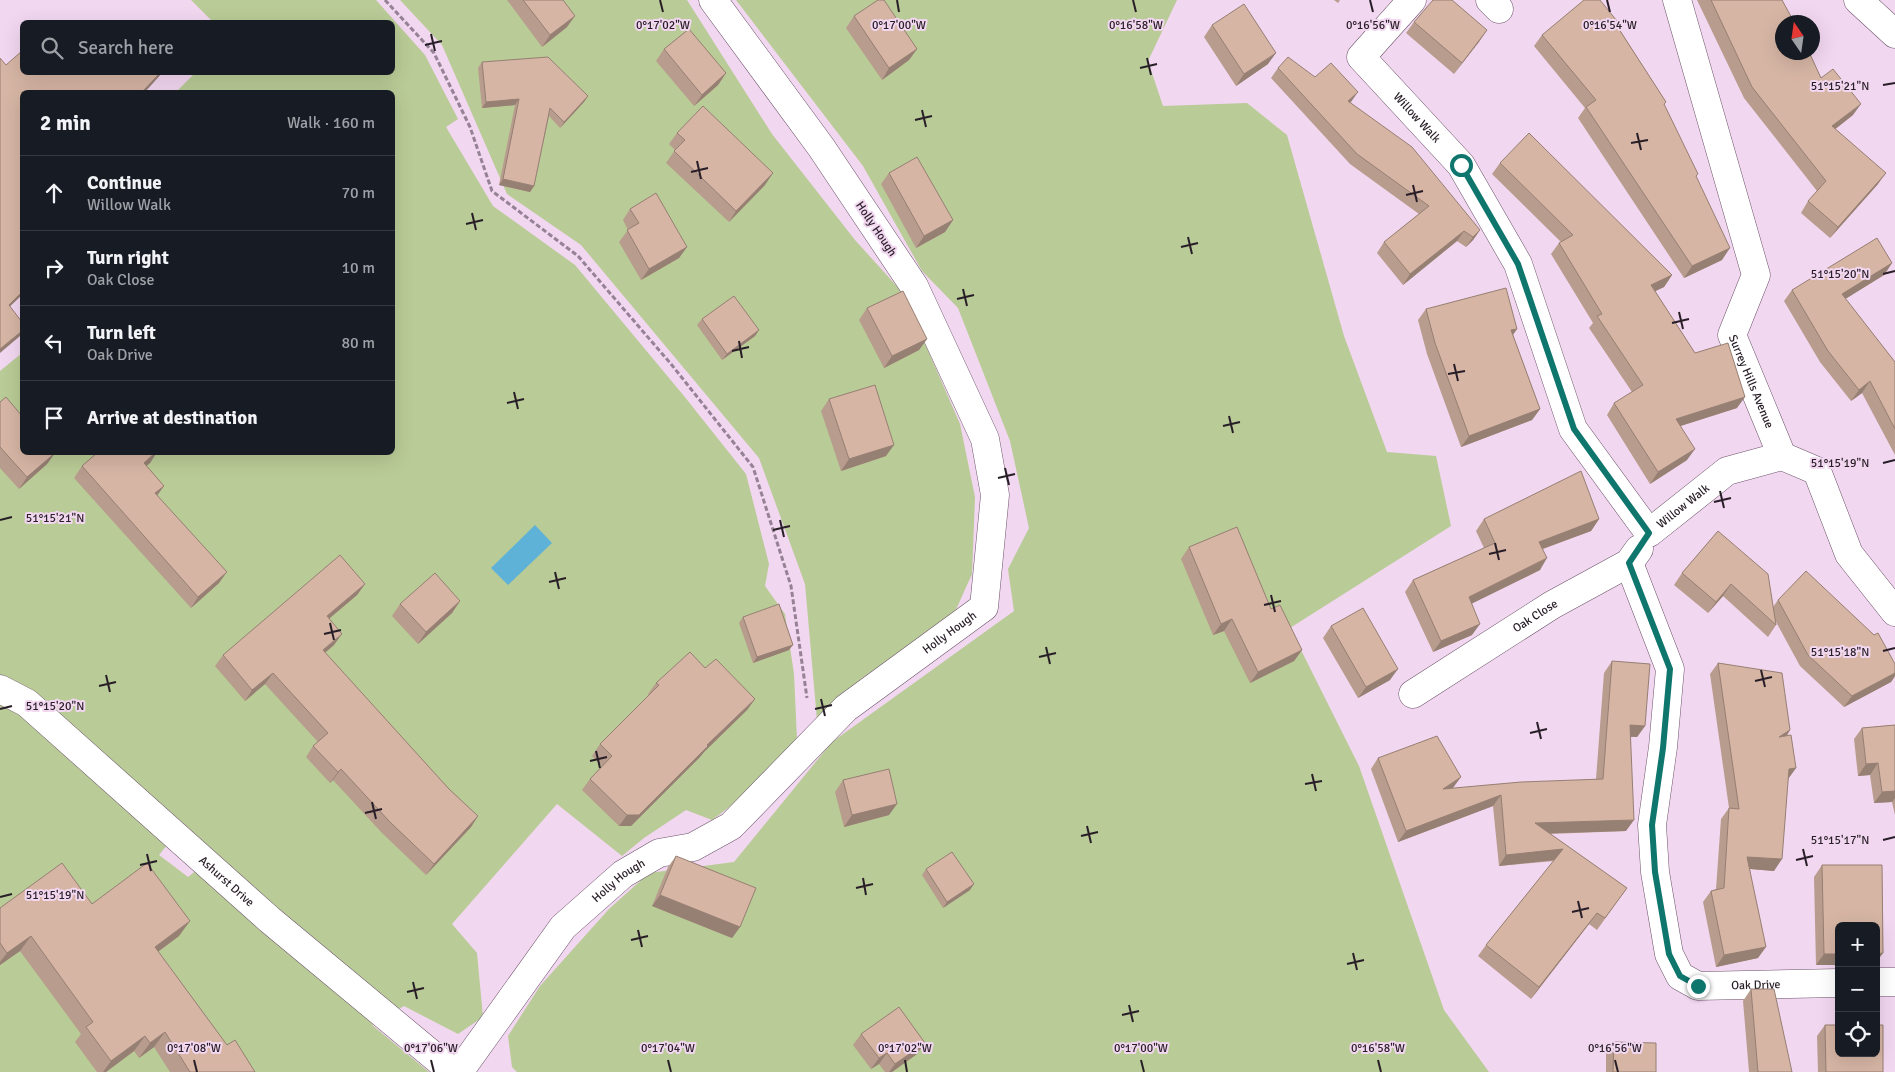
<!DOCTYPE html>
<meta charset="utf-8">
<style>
:root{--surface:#171b24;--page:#242831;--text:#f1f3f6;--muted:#9ea1a6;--line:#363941}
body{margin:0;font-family:Signika,sans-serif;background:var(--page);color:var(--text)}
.controls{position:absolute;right:15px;bottom:15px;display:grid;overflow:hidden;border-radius:8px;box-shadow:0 5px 20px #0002}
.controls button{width:45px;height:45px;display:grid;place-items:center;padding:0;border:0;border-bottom:1px solid var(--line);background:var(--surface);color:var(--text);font:25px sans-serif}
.compass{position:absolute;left:1775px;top:15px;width:45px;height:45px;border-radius:50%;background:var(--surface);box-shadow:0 5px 20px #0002;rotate:347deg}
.stop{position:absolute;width:15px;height:15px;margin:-11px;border:4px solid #0f766e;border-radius:50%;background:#fff}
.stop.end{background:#0f766e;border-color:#fff;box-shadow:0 1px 5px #0008}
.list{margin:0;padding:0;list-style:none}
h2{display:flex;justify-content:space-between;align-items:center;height:65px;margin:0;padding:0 20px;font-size:21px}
h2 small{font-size:16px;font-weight:400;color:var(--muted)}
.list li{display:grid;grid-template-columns:32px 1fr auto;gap:15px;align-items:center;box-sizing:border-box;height:75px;padding:0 20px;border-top:1px solid var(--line)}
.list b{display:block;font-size:19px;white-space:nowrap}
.list p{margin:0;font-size:16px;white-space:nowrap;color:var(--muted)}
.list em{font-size:16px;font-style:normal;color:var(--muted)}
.icon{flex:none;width:28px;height:28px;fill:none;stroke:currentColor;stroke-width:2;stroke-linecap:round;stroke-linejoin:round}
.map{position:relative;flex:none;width:1895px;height:1072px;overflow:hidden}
.search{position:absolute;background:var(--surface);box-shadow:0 5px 20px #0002;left:20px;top:20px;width:375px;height:55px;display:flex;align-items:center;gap:12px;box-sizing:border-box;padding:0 18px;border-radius:8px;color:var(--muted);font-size:19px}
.panel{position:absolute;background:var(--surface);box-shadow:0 5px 20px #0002;left:20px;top:90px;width:375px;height:365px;border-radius:8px}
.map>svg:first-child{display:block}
</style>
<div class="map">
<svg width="1895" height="1072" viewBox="0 0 1895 1072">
<rect width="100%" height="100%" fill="#f2d7f0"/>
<!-- green -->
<path fill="#b9cb96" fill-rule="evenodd" d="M191,0H376L425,55L458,119L446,127L493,206L575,265L684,396L746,474L769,564L765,586L785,614L794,674L797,740L736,802L712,820L686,810L644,838L622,856L557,804L452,924L477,953L483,1017L458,1034L404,1006L372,1025L429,1072H0V371L22,353V452H392V92H176L195,73L392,72V22H213ZM184,824L213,857L188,877L159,855Z
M400,0H687L772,134L855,240L903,293L960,424L975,497L972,574L954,614L861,679L817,720L805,584L759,458L581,245L507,194L442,45Z
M736,0H1177L1148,61L1163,106L1247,103L1287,135L1344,336L1387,452L1436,456L1451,526L1290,628L1359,766L1444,1010L1489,1072H517L512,1067L508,1036L540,986L609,909L649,873L734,862L832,742L1014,611L1008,569L1029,528L1010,441L958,308L922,271L863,166Z"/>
<!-- water -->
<path fill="#5eb2d8" d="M535,525L552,543L508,585L491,568Z"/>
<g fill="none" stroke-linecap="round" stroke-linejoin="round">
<!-- minor casing -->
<g stroke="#6c546a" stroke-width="29">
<g id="minor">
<path id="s1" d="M1412,0L1361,57L1461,165L1518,264L1573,429L1649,533L1727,471L1782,456"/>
<path d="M1490,0L1499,9"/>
<path id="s2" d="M1677,0L1756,275L1732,335L1782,456L1817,471L1849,554L1895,612"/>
<path d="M1858,0L1895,34"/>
<path id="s3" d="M1629,563L1670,669L1663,747L1652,825L1655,872L1669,954L1680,976L1698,986L1839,983"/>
<path id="s4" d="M0,689L27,703L270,920L453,1072"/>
<path id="s5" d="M1413,694L1552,605L1629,563L1639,549"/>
<path d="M1876,982H1895"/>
<path id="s6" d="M459,1072L563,927L623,874L659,853L693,847L731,826L846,708L984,607L995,495L985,439L914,286L821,147L713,0"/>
</g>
</g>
<!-- path -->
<path stroke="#958294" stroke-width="3" stroke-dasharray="5 2.5" stroke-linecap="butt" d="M385,0L434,53L470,127L492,191L578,256L671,364L753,467L791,586L807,698"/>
<!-- minor -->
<use href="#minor" stroke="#fff" stroke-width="28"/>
</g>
<!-- wall -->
<path fill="#b89c8d" d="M507,0H563L567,27L542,47Z
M1334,0H1340L1338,3Z
M1697,0H1782L1821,78L1853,115L1835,129L1878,184L1830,238L1801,213L1808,201L1817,191L1744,98Z
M854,16L917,49L909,60L882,80L846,28Z
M1617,21L1616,24L1666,102L1664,105L1696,177L1722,260L1684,278L1578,118L1585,108L1534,46L1542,35Z
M1414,22L1487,30L1454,74L1406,33Z
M1212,25L1268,64L1236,86L1204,37Z
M664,49L726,73L718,85L694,106L656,61Z
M482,62L588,96L584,102L560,128L549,116L534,186L530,192L499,185L515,105L482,108L478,68Z
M1278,68L1350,102L1480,230L1473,240L1466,247L1457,241L1403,285L1377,253L1384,242L1419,214L1350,164L1271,78Z
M677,133L765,185L729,222L666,163L675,150L669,144Z
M1500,163L1672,275L1664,287L1655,291L1695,353L1737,408L1680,426L1687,460L1650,484L1607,415L1614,403L1632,392L1589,328L1593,323L1551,254L1559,243L1561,242L1492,174Z
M889,173L953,220L945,232L916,248L881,184Z
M630,209L687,247L679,258L641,280L619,242L628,230L623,220Z
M1892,263L1884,275L1845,299L1895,362V455L1862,393L1851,401L1820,362L1784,301L1792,290Z
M867,308L927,339L919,350L884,368L859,320Z
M1426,309L1517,329L1513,335L1540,409L1532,420L1461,447L1427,354L1418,320Z
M702,319L759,330L755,336L722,360L697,325Z
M829,399L886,456L841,471L821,411Z
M0,402L55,453L47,464L19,489L0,468Z
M98,452H157L150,463L146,466L164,486L157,495L219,583L191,608L74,478L82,466Z
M1484,519H1599L1591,531L1543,549L1540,570L1471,603L1472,635L1433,652L1405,592L1413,580L1484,548L1476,531Z
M1718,531L1773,607L1778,600L1895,664V676L1891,682L1844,707L1800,666L1775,620L1776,625L1768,637L1723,596L1708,613L1674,585L1682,573Z
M1189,547L1271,609L1302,650L1294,661L1250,683L1224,631L1213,635L1181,559Z
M365,584L357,595L329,619L334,645L325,653L449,789L478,816L471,827L426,875L382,833L333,780L330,783L306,757L313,746L318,742L265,684L245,701L215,666L223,655Z
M460,601L452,613L418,644L392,616L400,604Z
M743,617L789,650L753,663L739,623Z
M1331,626L1390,680L1358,698L1323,638Z
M1612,661L1645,726L1637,737H1631L1626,831L1550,834L1627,888L1597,930L1589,924L1531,999L1478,956L1486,945L1554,861L1499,866L1493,806L1398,842L1371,769L1378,758L1452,789L1596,779L1604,673Z
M1718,663L1790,730L1787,736L1796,768L1788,779L1774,871L1750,869L1758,958L1716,967L1703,902L1711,891L1716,889L1721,819L1729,808L1710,674Z
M705,668L755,699L747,710L704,752L700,757L631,826H619L582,790L590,779L602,766L592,756L600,744L649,695L648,694L656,683Z
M1895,725V815L1892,802L1874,803L1870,775L1858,776L1854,739L1862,728Z
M843,780L889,815L844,827L835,792Z
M676,856L740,927L732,938L652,906L668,867Z
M1822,865H1882L1883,953L1876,962V926H1839V965H1816L1814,877Z
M926,869L970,890L943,908L922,875Z
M92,904L179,936L158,952L227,1045L255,1072H170L154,1047L139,1058L134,1051L106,1072H97L75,1042L81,1034L20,951L0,965V908Z
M1751,989L1792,1072H1749L1743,1001Z
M1825,1025L1883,1072H1818L1817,1036Z
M861,1034L917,1054L892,1072H885L879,1064L871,1069L853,1045Z
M1614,1042L1656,1072H1606V1053Z"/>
<!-- shaded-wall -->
<path fill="#967f73" d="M575,16L567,27L542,47L550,35Z
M1487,30L1479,42L1454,74L1462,63Z
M917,49L909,60L882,80L889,68Z
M1276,53L1268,64L1236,86L1244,74Z
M161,72H163L145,92H142Z
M726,73L718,85L694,106L702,95Z
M1358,92L1351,102L1341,111L1348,101Z
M588,96L584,102L560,128L564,122Z
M519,99L515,105L482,108L486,102Z
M1861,104L1853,115L1824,138L1832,126Z
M773,173L765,185L729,222L736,211Z
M1886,173L1878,184L1830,238L1838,227Z
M503,179L534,186L530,192L499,185Z
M953,220L945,232L916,248L924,236Z
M1480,230L1473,240L1466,247L1473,237Z
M1464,231L1457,241L1403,285L1410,274Z
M687,247L679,258L641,280L649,269Z
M1730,248L1722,260L1684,278L1692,266Z
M1892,263L1884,275L1834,306L1842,294Z
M1672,275L1664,287L1643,297L1651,285Z
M22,292V295L2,314L9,305Z
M1517,329L1509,340L1511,330Z
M759,330L755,336L722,360L727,354Z
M22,331V333L20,336L0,353V349Z
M927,339L919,350L884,368L892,356Z
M1870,381L1862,393L1851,401L1859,390Z
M1745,397L1737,408L1668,430L1676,419Z
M1540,409L1532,420L1461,447L1469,436Z
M894,445L886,456L841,471L849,459Z
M1695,449L1687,460L1650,484L1658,472Z
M156,452H157L150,463L136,475L144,463Z
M55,453L47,464L19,489L27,477Z
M164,486L156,497L155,493Z
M1599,519L1591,531L1531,553L1539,542Z
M1547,558L1540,570L1461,609L1469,597Z
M227,572L219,583L191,608L198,597Z
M365,584L357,595L319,627L327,616Z
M1731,584L1723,596L1708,613L1716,602Z
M460,601L452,613L418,644L426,632Z
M1232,619L1224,631L1213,635L1221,624Z
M1480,624L1472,635L1433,652L1441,641Z
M342,634L334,645L315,661L323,650Z
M793,645L789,650L753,663L757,657Z
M1302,650L1294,661L1250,683L1258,672Z
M1398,669L1390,680L1358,698L1366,687Z
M273,673L265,684L245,701L252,690Z
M1895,673V676L1891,682L1844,707L1852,696Z
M755,699L747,710L704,752L700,757L631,826H619L627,815L707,745Z
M1630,725L1645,726L1637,737L1622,736Z
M1790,730L1782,742L1779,737Z
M1878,763L1870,775L1858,776L1866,764Z
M1796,768L1788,779L1789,769Z
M341,769L333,780L330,783L338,772Z
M1461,777L1453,788L1435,801L1443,789Z
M1895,791V798L1892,802L1874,803L1882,792Z
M1501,795L1493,806L1398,842L1406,831Z
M897,804L889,815L844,827L852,815Z
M478,816L471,827L426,875L434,864Z
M1634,820L1626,831L1527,834L1535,823Z
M1563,849L1555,860L1499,866L1506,855Z
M1747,857L1782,859L1774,871L1739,868Z
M974,884L970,890L943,908L947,902Z
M660,895L740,927L732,938L652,906Z
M1597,913L1589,924L1531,999L1539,987Z
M190,921L179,936L144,962L155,947Z
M31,936L20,951L0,965V962L7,953Z
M1766,947L1758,958L1716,967L1724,955Z
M1883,953L1876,962V954Z
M1824,954H1839V965H1816Z
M165,1032L154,1047L139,1058L150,1043Z
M145,1036L134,1051L106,1072H103L111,1061Z
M925,1043L917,1054L892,1072H889L895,1064Z
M887,1053L879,1064L871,1069L879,1058Z"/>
<!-- building -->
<path fill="#d6b5a4" stroke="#967f73" d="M523,0H563L575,16L550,35Z
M878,0H884L917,49L889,68L854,16Z
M1433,0H1452L1487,30L1462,63L1414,22Z
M1584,0H1600L1617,21L1615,23L1666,102L1664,104L1698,174L1696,176L1730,248L1692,266L1586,107L1596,100L1542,35Z
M1711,0H1782L1794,22H1782V52H1809L1821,78L1833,69L1861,104L1832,126L1886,173L1838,227L1808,201L1826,181L1752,87Z
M1244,4L1276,53L1244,74L1212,25Z
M689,29L726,73L702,95L664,49Z
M22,51V72H78L80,75L82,72H161L142,92H22V292L9,305L22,322V331L0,349V58L6,65Z
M548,57L588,96L564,122L550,108L534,186L503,179L519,99L486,102L482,62Z
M1288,57L1315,77L1331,63L1358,92L1348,101L1412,147L1480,230L1473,237L1464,231L1410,274L1384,242L1429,206L1357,154L1278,68Z
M703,106L773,173L736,211L674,151L685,140L677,133Z
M1529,133L1672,275L1651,285L1695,353L1728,343L1745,397L1676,419L1695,449L1658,472L1614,403L1643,385L1597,316L1602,314L1559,243L1573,235L1500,163Z
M917,157L953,220L924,236L889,173Z
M656,193L687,247L649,269L627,230L639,223L630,209Z
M1877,238L1892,263L1842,294L1895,362V429L1870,381L1859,390L1828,351L1792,290Z
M1506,288L1517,329L1511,330L1540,409L1469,436L1435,343L1426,309Z
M903,291L927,339L892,356L867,308Z
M734,296L759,330L727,354L702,319Z
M875,385L894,445L849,459L829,399Z
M6,397L22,416V452L55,453L27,477L0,447V402Z
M98,452H156L144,463L164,486L155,493L227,572L198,597L82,466Z
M1581,471L1599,519L1539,542L1547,558L1469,597L1480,624L1441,641L1413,580L1495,543L1484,519Z
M1237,527L1271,609L1280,605L1302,650L1258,672L1232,619L1221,624L1189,547Z
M1718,531L1768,574L1776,625L1731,584L1716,602L1682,573Z
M340,555L365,584L327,616L342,634L323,650L449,789L478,816L434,864L390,822L341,769L338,772L313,746L328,733L273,673L252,690L223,655Z
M1806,571L1874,635L1878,633L1895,664V673L1852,696L1808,655L1778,600Z
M435,573L460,601L426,632L400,604Z
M779,604L793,645L757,657L743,617Z
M1363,608L1398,669L1366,687L1331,626Z
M690,652L705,668L716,659L755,699L707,745L708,746L639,815H627L590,779L612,756L600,744L659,685L656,683Z
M1612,661L1650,664L1645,726L1630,725L1634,820L1535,823L1627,888L1605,918L1597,913L1539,987L1486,945L1563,849L1506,855L1501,795L1406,831L1378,758L1437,736L1461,777L1443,789L1521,782L1603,779Z
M1718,663L1782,673L1790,730L1779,737L1791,735L1796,768L1789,769L1782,859L1747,857L1766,947L1724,955L1711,891L1724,888L1729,808L1739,809Z
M1895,725V791L1882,792L1878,763L1866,764L1862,728Z
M889,769L897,804L852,815L843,780Z
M952,852L974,884L947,902L926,869Z
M676,856L756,888L740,927L660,895Z
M62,863L92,904L147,863L190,921L155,947L227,1045L235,1040L255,1072H190L165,1032L150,1043L145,1036L111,1061L86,1027L93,1022L31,936L7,953L0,943V908Z
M1822,865H1882L1883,953L1876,954V926H1839V954H1824Z
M1751,989H1774L1792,1072H1758Z
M899,1007L925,1043L895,1064L887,1053L879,1058L861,1034Z
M1825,1025H1839V1053H1876V1025H1883V1072H1826Z
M1614,1042L1656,1043V1072H1613Z"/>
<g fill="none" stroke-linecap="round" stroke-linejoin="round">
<!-- route -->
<path stroke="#0f766e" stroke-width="6" d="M1461,165L1518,264L1574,429L1649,533L1629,563L1670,669L1663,748L1652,825L1655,872L1669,954L1680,976L1698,986"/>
</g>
<!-- ticks -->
<path fill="none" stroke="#281e27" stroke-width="2" d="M660,0L663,12M897,0L899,12M1133,0L1136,12M1370,0L1373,12M1607,0L1610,12M431,34L435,51M425,45L442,41M1147,58L1151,75M1140,68L1157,64M1883,85L1895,83M922,110L926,127M915,120L932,116M1637,133L1641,150M1631,143L1648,140M697,161L701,179M691,172L708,168M1413,185L1417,202M1406,195L1423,191M472,213L476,230M466,224L483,220M1188,237L1192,254M1181,247L1198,243M1883,274L1895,271M963,289L967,306M957,299L974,295M1679,312L1683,329M1672,323L1689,319M739,341L742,358M732,351L749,347M1454,364L1458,381M1448,374L1465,371M514,392L518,409M507,403L524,399M1229,416L1233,433M1223,426L1240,422M1883,463L1895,460M1005,468L1009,485M998,478L1015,474M1720,491L1724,508M1714,502L1731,498M0,520L12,517M780,520L784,537M773,530L790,526M1495,543L1499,560M1489,554L1506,550M555,572L559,589M549,582L566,578M1271,595L1275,612M1264,605L1281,601M330,623L334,640M324,634L341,630M1046,647L1050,664M1883,651L1895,648M1039,657L1056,653M1761,670L1765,687M106,675L110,692M1755,681L1772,677M99,686L116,682M821,699L825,716M0,709L12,706M815,709L832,705M1537,722L1541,739M1530,733L1547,729M596,751L600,768M590,761L607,757M1312,774L1316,791M1305,784L1322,781M372,802L376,819M365,813L382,809M1087,826L1091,843M1081,836L1098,832M1883,840L1895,837M1803,849L1807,866M147,854L151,871M1796,860L1813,856M140,865L157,861M863,878L866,895M856,888L873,884M0,897L12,894M1578,901L1582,918M1572,912L1589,908M638,930L642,947M631,940L648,936M1353,953L1357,970M1347,964L1364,960M413,982L417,999M407,992L424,988M1129,1005L1133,1022M1122,1015L1139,1011M194,1060L197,1072M431,1060L434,1072M668,1060L671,1072M905,1060L907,1072M1141,1060L1144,1072M1378,1060L1381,1072M1615,1060L1618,1072"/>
<g text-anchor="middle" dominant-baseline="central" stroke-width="4" stroke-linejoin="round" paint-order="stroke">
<!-- street labels -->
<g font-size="12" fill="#281e27" stroke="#f2d7f0">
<text stroke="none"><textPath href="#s1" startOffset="159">Willow Walk</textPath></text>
<text transform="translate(876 229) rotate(56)">Holly Hough</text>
<text stroke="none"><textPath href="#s2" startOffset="401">Surrey Hills Avenue</textPath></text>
<text stroke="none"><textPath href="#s1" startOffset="684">Willow Walk</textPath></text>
<text stroke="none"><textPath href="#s5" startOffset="145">Oak Close</textPath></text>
<text stroke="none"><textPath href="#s6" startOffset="671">Holly Hough</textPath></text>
<text stroke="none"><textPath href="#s4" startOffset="298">Ashurst Drive</textPath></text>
<text stroke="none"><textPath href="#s6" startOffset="251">Holly Hough</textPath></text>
<text stroke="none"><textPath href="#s3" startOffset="504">Oak Drive</textPath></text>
</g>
</g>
<g font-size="12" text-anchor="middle" fill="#281e27" stroke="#f2d7f0" stroke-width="4" stroke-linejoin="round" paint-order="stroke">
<text x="663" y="29">0°17'02"W</text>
<text x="899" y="29">0°17'00"W</text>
<text x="1136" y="29">0°16'58"W</text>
<text x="1373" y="29">0°16'56"W</text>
<text x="1610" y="29">0°16'54"W</text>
<text x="1840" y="90">51°15'21"N</text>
<text x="1840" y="278">51°15'20"N</text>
<text x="1840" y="467">51°15'19"N</text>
<text x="55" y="522">51°15'21"N</text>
<text x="1840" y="656">51°15'18"N</text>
<text x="55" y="710">51°15'20"N</text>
<text x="1840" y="844">51°15'17"N</text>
<text x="55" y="899">51°15'19"N</text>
<text x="194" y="1052">0°17'08"W</text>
<text x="431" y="1052">0°17'06"W</text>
<text x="668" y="1052">0°17'04"W</text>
<text x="905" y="1052">0°17'02"W</text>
<text x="1141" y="1052">0°17'00"W</text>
<text x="1378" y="1052">0°16'58"W</text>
<text x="1615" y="1052">0°16'56"W</text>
</g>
</svg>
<div class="controls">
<button>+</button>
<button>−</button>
<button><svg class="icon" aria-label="locate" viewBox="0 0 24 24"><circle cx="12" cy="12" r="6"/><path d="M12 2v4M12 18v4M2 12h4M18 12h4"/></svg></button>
</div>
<svg class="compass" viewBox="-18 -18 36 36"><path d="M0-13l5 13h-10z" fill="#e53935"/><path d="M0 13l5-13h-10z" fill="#9ea1a6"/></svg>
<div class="stop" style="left:1461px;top:165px"></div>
<div class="stop end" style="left:1698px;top:986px"></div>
<div class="search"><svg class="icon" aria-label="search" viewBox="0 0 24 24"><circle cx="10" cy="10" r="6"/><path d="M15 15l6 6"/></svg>Search here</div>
<section class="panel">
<h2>2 min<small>Walk · 160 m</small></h2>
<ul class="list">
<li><svg class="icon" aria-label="ahead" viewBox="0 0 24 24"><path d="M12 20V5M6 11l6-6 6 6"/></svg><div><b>Continue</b><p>Willow Walk</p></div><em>70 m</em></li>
<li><svg class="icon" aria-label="right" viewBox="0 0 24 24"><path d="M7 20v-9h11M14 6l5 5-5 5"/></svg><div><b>Turn right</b><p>Oak Close</p></div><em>10 m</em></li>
<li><svg class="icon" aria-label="left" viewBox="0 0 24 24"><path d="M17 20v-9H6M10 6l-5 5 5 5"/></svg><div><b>Turn left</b><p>Oak Drive</p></div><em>80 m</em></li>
<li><svg class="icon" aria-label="arrive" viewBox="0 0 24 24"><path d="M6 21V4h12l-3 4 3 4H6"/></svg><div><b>Arrive at destination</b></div></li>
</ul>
</section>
</div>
